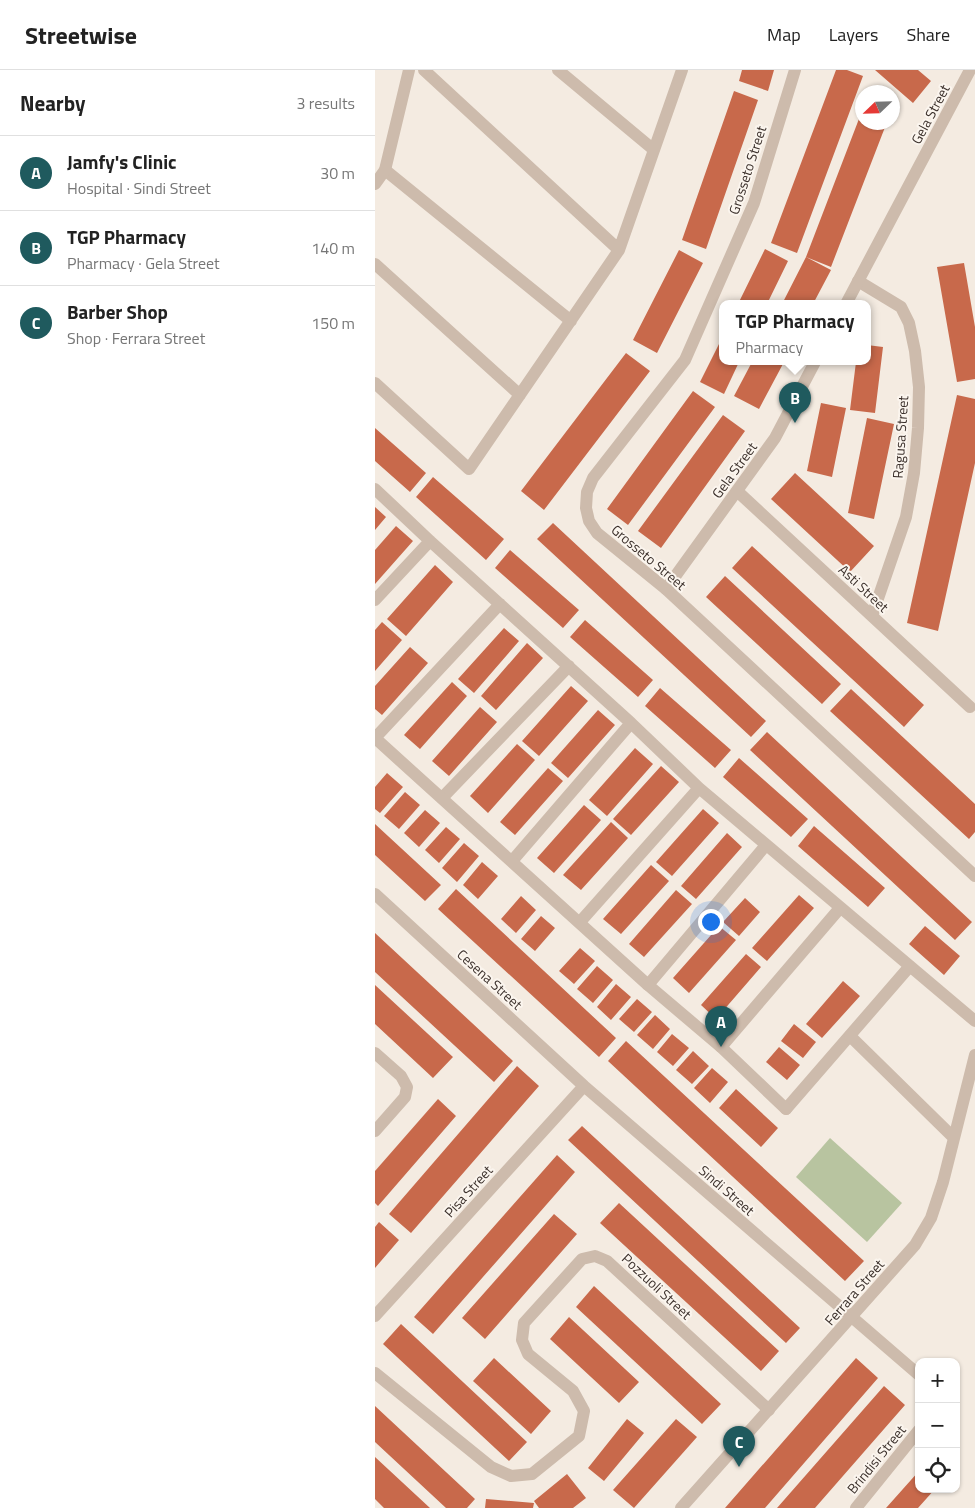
<!DOCTYPE html>
<meta charset="utf-8">
<style>
:root{--surface:#fff;--page:#f6f6f6;--text:#222;--muted:#767676;--line:#e0e0e0;--accent:#1f5a5e}
body{margin:0;font-family:"Titillium Web",sans-serif;background:var(--page);color:var(--text)}
.controls{position:absolute;right:15px;bottom:15px;display:grid;overflow:hidden;border-radius:10px;box-shadow:0 1px 4px #0004}
.controls button{width:45px;height:45px;display:grid;place-items:center;padding:0;border:0;border-bottom:1px solid var(--line);background:var(--surface);color:var(--text);font:25px sans-serif}
.compass{position:absolute;left:480px;top:15px;width:45px;height:45px;border-radius:50%;background:var(--surface);box-shadow:0 1px 4px #0004;rotate:247deg}
.you{position:absolute;left:335px;top:851px;width:18px;height:18px;margin:-12px;border:4px solid #fff;border-radius:50%;background:#1a73e8;box-shadow:0 0 0 8px #1a73e833}
.badge{display:grid;place-items:center;width:32px;height:32px;border-radius:50%;background:var(--accent);color:#fff;font-size:16px;font-weight:700}
.pin{position:absolute;translate:-50% -41px;filter:drop-shadow(0 1px 2px #0008)}
.pin::after{content:'';position:absolute;top:26px;width:18px;height:15px;background:inherit;clip-path:polygon(0 0,100% 0,50% 100%)}
.popup{position:absolute;left:344px;top:230px;width:152px;height:65px;box-sizing:border-box;display:grid;place-content:center;border-radius:10px;background:var(--surface);filter:drop-shadow(0 1px 4px #0005);font-size:16px;white-space:nowrap;color:var(--muted)}
.popup b{font-size:19px;color:var(--text)}
.popup::after{content:'';position:absolute;left:50%;top:100%;margin-left:-10px;border:10px solid transparent;border-top-color:var(--surface)}
.list{margin:0;padding:0;list-style:none}
h2{display:flex;justify-content:space-between;align-items:center;height:65px;margin:0;padding:0 20px;font-size:21px}
h2 small{font-size:16px;font-weight:400;color:var(--muted)}
.list li{display:grid;grid-template-columns:32px 1fr auto;gap:15px;align-items:center;box-sizing:border-box;height:75px;padding:0 20px;border-top:1px solid var(--line)}
.list b{display:block;font-size:19px;white-space:nowrap}
.list p{margin:0;font-size:16px;white-space:nowrap;color:var(--muted)}
.list em{font-size:16px;font-style:normal;color:var(--muted)}
.icon{flex:none;width:28px;height:28px;fill:none;stroke:currentColor;stroke-width:2;stroke-linecap:round;stroke-linejoin:round}
.map{position:relative;flex:none;width:600px;height:1438px;overflow:hidden}
header{display:flex;align-items:center;gap:30px;box-sizing:border-box;height:70px;padding:0 25px;background:var(--surface);border-bottom:1px solid var(--line)}
header strong{font-size:24px}
nav{display:flex;gap:28px;margin-inline-start:auto;font-size:18px}
main{display:flex}
aside{flex:1;background:var(--surface)}
.map>svg:first-child{display:block}
</style>
<header>
<strong>Streetwise</strong>
<nav><a>Map</a><a>Layers</a><a>Share</a></nav>
</header>
<main>
<aside>
<h2>Nearby<small>3 results</small></h2>
<ul class="list">
<li><span class="badge">A</span><div><b>Jamfy's Clinic</b><p>Hospital · Sindi Street</p></div><em>30 m</em></li>
<li><span class="badge">B</span><div><b>TGP Pharmacy</b><p>Pharmacy · Gela Street</p></div><em>140 m</em></li>
<li><span class="badge">C</span><div><b>Barber Shop</b><p>Shop · Ferrara Street</p></div><em>150 m</em></li>
</ul>
</aside>
<div class="map">
<svg width="600" height="1438" viewBox="0 0 600 1438">
<rect width="100%" height="100%" fill="#f4ebe1"/>
<!-- green -->
<path fill="#b8c4a0" d="M455,1068L527,1133L492,1172L421,1107Z"/>
<!-- building -->
<path fill="#c8694b" d="M367,0H399L393,21L364,11Z
M461,0H472L488,6L422,183L396,173Z
M500,0H543L556,11L538,33Z
M359,21L383,30L331,179L307,170Z
M487,41L488,52H512L456,197L431,187L456,200L438,234H407L431,187Z
M390,179L413,191L392,234H363Z
M304,180L328,193L282,283L258,270Z
M589,193L600,257V309L582,312L562,197Z
M348,266V292H364L349,324L325,312Z
M492,275L508,277L500,343L475,340L481,292H492Z
M251,283L275,301L169,440L146,421Z
M377,292H409L384,339L359,326Z
M318,321L340,337L253,455L232,439Z
M582,325L600,329V393L563,561L532,553Z
M446,333L471,338L457,407L432,401Z
M348,345L370,361L286,478L263,461Z
M492,348L519,354L499,449L473,443Z
M0,358L51,403L35,422L0,391Z
M420,403L499,476L475,502L396,429Z
M58,407L129,469L111,490L41,427Z
M0,437L11,447L0,460Z
M178,453L391,651L376,667L162,469Z
M21,456L38,471L0,514V480Z
M377,476L549,635L529,657L357,498Z
M135,480L204,540L188,558L120,498Z
M60,495L78,512L31,566L12,549Z
M350,506L466,614L447,634L331,527Z
M210,550L278,610L263,627L195,567Z
M7,552L27,570L0,601V560Z
M129,558L144,571L99,623L83,609Z
M152,573L168,588L121,640L106,626Z
M35,577L53,593L7,645L0,639V616Z
M77,612L92,626L45,679L29,665Z
M196,616L213,631L164,686L147,671Z
M285,618L356,680L340,698L270,636Z
M476,619L600,734V762L594,769L455,641Z
M105,637L122,652L74,706L57,691Z
M223,640L240,655L193,708L176,693Z
M392,662L597,852L580,870L375,680Z
M142,674L160,690L113,743L95,726Z
M260,678L278,694L232,746L214,730Z
M364,688L433,749L416,767L348,707Z
M286,696L304,712L256,765L238,749Z
M173,698L188,711L140,765L125,752Z
M12,703L28,717L5,743L0,739V717Z
M30,722L45,735L24,759L9,746Z
M209,735L226,750L179,803L162,788Z
M328,739L344,753L297,806L281,792Z
M50,740L65,753L44,777L29,763Z
M236,752L253,768L206,820L188,805Z
M0,754L66,815L50,831L0,785Z
M439,756L510,818L493,837L423,776Z
M71,757L85,769L64,793L50,780Z
M352,763L367,777L321,829L306,816Z
M89,773L104,786L82,812L67,798Z
M107,792L123,806L103,829L88,815Z
M276,795L294,811L246,864L228,849Z
M81,819L241,968L224,987L63,839Z
M301,820L317,834L269,887L254,874Z
M424,825L439,838L392,891L377,878Z
M146,826L161,840L141,863L126,849Z
M370,828L385,842L364,866L348,852Z
M166,846L180,858L160,881L146,869Z
M344,856L361,870L314,923L298,908Z
M550,856L585,886L569,905L534,874Z
M0,863L138,991L119,1012L0,902Z
M205,878L220,891L199,914L184,901Z
M371,884L386,897L341,949L326,935Z
M222,896L238,910L218,933L202,919Z
M468,911L485,926L447,968L431,954Z
M241,914L256,927L236,950L222,937Z
M0,915L78,987L58,1008L0,954Z
M262,929L277,942L259,962L244,949Z
M280,945L295,959L278,979L262,965Z
M419,954L441,972L428,988L406,971Z
M297,964L314,978L298,996L282,982Z
M251,971L489,1191L470,1211L233,991Z
M404,977L425,995L412,1010L391,992Z
M318,981L334,996L317,1014L301,1000Z
M142,996L164,1016L36,1163L14,1144Z
M337,998L353,1012L335,1033L319,1018Z
M361,1019L403,1058L386,1077L344,1038Z
M63,1029L81,1046L3,1136L0,1133V1101Z
M207,1056L425,1258L411,1273L193,1070Z
M182,1085L200,1102L58,1264L39,1247Z
M244,1133L404,1281L386,1301L225,1153Z
M179,1144L202,1164L110,1269L87,1248Z
M4,1152L24,1170L0,1198V1157Z
M219,1216L346,1334L327,1354L201,1237Z
M194,1247L264,1312L244,1333L175,1269Z
M26,1254L152,1372L134,1391L8,1274Z
M119,1288L176,1341L156,1364L98,1311Z
M481,1288L503,1308L390,1438H350Z
M509,1316L530,1335L440,1438H402Z
M0,1336L100,1429L92,1438H71L0,1372Z
M252,1349L269,1363L229,1411L213,1398Z
M301,1349L322,1367L259,1438L238,1420Z
M0,1387L55,1438H9L0,1429Z
M544,1401V1419H560L543,1438H511Z
M192,1404L211,1428L198,1438H164L159,1431Z
M111,1429L159,1433L158,1438H110Z"/>
<g fill="none" stroke-linecap="round" stroke-linejoin="round">
<!-- minor -->
<path stroke="#cdbbac" stroke-width="12" d="M49,0L244,180
M183,0L279,80
M10,100L196,251
M0,194L145,325
M483,211L526,237L534,253L540,281L544,317L543,358L539,403L531,447L497,546
M0,313L94,399L244,180L307,0
M0,419L55,471L256,653L324,718L600,951
M362,421L595,637
M291,519L222,463L214,451L211,438L212,422L218,408L310,290L379,133L420,0
M0,530L55,471
M0,668L125,534
M67,728L194,596
M137,791L256,653
M0,824L209,1016L544,1305
M205,852L324,718
M273,915L391,775
M346,977L465,838
M0,983L26,1006L32,1017L30,1027L0,1061
M411,1039L535,896
M0,1246L209,1016
M0,1303L116,1397L136,1406L157,1404L204,1366L209,1341L198,1321L153,1284L147,1270L149,1253L207,1189L220,1186L232,1191L394,1340
M481,1438L544,1360"/>
<!-- tertiary -->
<path stroke="#cdbbac" stroke-width="12" d="M0,114L10,100L34,0
M471,234L595,0
M440,292L400,368L291,519L600,806
M0,668L273,915L346,977L411,1039
M475,966L579,1068
M306,1438L540,1175L556,1148L568,1112L600,985"/>
</g>
<g text-anchor="middle" dominant-baseline="central" stroke-width="4" stroke-linejoin="round" paint-order="stroke">
<!-- street labels -->
<g font-size="14" fill="#3b302b" stroke="#fbf5ee">
<text transform="translate(555 44) rotate(-62)">Gela Street</text>
<text transform="translate(372 100) rotate(-72)">Grosseto Street</text>
<text transform="translate(525 367) rotate(-86)">Ragusa Street</text>
<text transform="translate(359 400) rotate(-54)">Gela Street</text>
<text transform="translate(274 487) rotate(40)">Grosseto Street</text>
<text transform="translate(489 518) rotate(43)">Asti Street</text>
<text transform="translate(115 909) rotate(42)">Cesena Street</text>
<text transform="translate(352 1120) rotate(41)">Sindi Street</text>
<text transform="translate(93 1121) rotate(-48)">Pisa Street</text>
<text transform="translate(282 1216) rotate(43)">Pozzuoli Street</text>
<text transform="translate(479 1222) rotate(-49)">Ferrara Street</text>
<text transform="translate(501 1389) rotate(-51)">Brindisi Street</text>
</g>
</g>
</svg>
<div class="controls">
<button>+</button>
<button>−</button>
<button><svg class="icon" aria-label="locate" viewBox="0 0 24 24"><circle cx="12" cy="12" r="6"/><path d="M12 2v4M12 18v4M2 12h4M18 12h4"/></svg></button>
</div>
<svg class="compass" viewBox="-18 -18 36 36"><path d="M0-13l5 13h-10z" fill="#e53935"/><path d="M0 13l5-13h-10z" fill="#767676"/></svg>
<div class="you"></div>
<div class="pin badge" style="left:346px;top:977px">A</div>
<div class="pin badge" style="left:420px;top:353px">B</div>
<div class="popup"><b>TGP Pharmacy</b>Pharmacy</div>
<div class="pin badge" style="left:364px;top:1397px">C</div>
</div>
</main>
